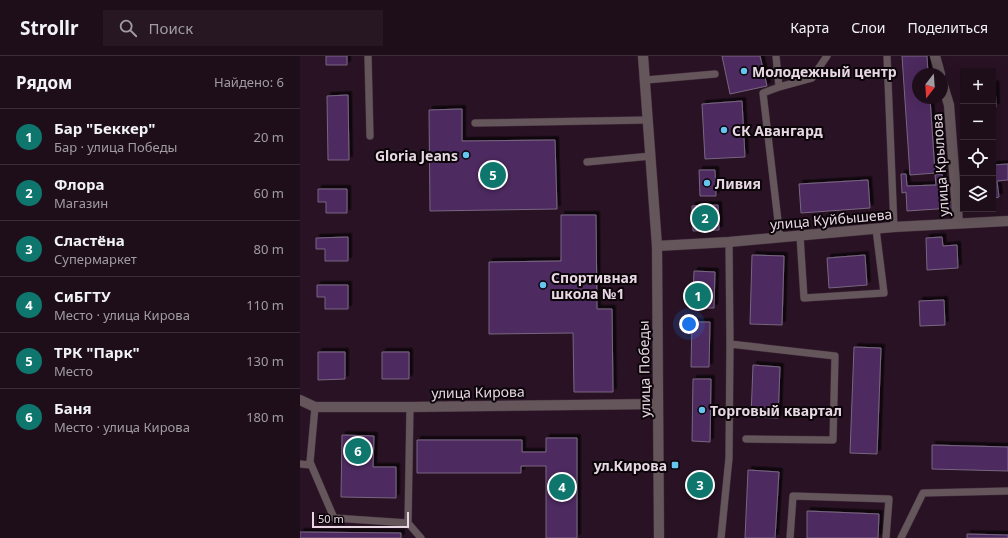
<!DOCTYPE html>
<html lang="ru">
<meta charset="utf-8">
<style>
:root{--surface:#1e0e1a;--page:#261723;--text:#f1f3f6;--muted:#a19ca2;--line:#3c2e39;--accent:#0f766e}
body{margin:0;font-family:"Noto Sans",sans-serif;background:var(--page);color:var(--text)}
.controls{position:absolute;right:12px;top:12px;display:grid;overflow:hidden;border-radius:0px;box-shadow:0 4px 16px #0002}
.controls button{width:36px;height:36px;display:grid;place-items:center;padding:0;border:0;border-bottom:1px solid var(--line);background:var(--surface);color:var(--text);font:20px sans-serif}
.compass{position:absolute;left:612px;top:12px;width:36px;height:36px;border-radius:50%;background:var(--surface);box-shadow:0 4px 16px #0002;rotate:197deg}
.scale{position:absolute;left:12px;bottom:10px;width:97px;box-sizing:border-box;padding-left:4px;border:2px solid #e7d7e2;border-top:0;font-size:11px;line-height:14px;white-space:nowrap;color:#e7d7e2;-webkit-text-stroke:3px #0b0409;paint-order:stroke}
.you{position:absolute;left:389px;top:268px;width:14px;height:14px;margin:-10px;border:3px solid #fff;border-radius:50%;background:#1a73e8;box-shadow:0 0 0 6px #1a73e833}
.badge{display:grid;place-items:center;width:26px;height:26px;border-radius:50%;background:var(--accent);color:#fff;font-size:13px;font-weight:700}
.pin{position:absolute;translate:-50% -50%;border:2px solid #fff;box-shadow:0 1px 4px #0006}
.list{margin:0;padding:0;list-style:none}
h2{display:flex;justify-content:space-between;align-items:center;height:52px;margin:0;padding:0 16px;font-size:17px}
h2 small{font-size:13px;font-weight:400;color:var(--muted)}
.list li{display:grid;grid-template-columns:26px 1fr auto;gap:12px;align-items:center;box-sizing:border-box;height:56px;padding:0 16px;border-top:1px solid var(--line)}
.list b{display:block;font-size:15px;white-space:nowrap}
.list p{margin:0;font-size:13px;white-space:nowrap;color:var(--muted)}
.list em{font-size:13px;font-style:normal;color:var(--muted)}
.icon{flex:none;width:22px;height:22px;fill:none;stroke:currentColor;stroke-width:2;stroke-linecap:round;stroke-linejoin:round}
.map{position:relative;flex:none;width:708px;height:482px;overflow:hidden}
header{display:flex;align-items:center;gap:24px;box-sizing:border-box;height:56px;padding:0 20px;background:var(--surface);border-bottom:1px solid var(--line)}
header strong{font-size:19px}
nav{display:flex;gap:22px;margin-inline-start:auto;font-size:14px}
.search{width:280px;height:36px;background:var(--page);display:flex;align-items:center;gap:10px;box-sizing:border-box;padding:0 14px;border-radius:0px;color:var(--muted);font-size:15px}
main{display:flex}
aside{flex:1;background:var(--surface)}
.map>svg:first-child{display:block}
</style>
<header>
<strong>Strollr</strong>
<div class="search"><svg class="icon" aria-label="search" viewBox="0 0 24 24"><circle cx="10" cy="10" r="6"/><path d="M15 15l6 6"/></svg>Поиск</div>
<nav><a>Карта</a><a>Слои</a><a>Поделиться</a></nav>
</header>
<main>
<aside>
<h2>Рядом<small>Найдено: 6</small></h2>
<ul class="list">
<li><span class="badge">1</span><div><b>Бар &quot;Беккер&quot;</b><p>Бар · улица Победы</p></div><em>20 m</em></li>
<li><span class="badge">2</span><div><b>Флора</b><p>Магазин</p></div><em>60 m</em></li>
<li><span class="badge">3</span><div><b>Сластёна</b><p>Супермаркет</p></div><em>80 m</em></li>
<li><span class="badge">4</span><div><b>СиБГТУ</b><p>Место · улица Кирова</p></div><em>110 m</em></li>
<li><span class="badge">5</span><div><b>ТРК &quot;Парк&quot;</b><p>Место</p></div><em>130 m</em></li>
<li><span class="badge">6</span><div><b>Баня</b><p>Место · улица Кирова</p></div><em>180 m</em></li>
</ul>
</aside>
<div class="map">
<svg width="708" height="482" viewBox="0 0 708 482">
<defs>
<filter id="shadow"><feDropShadow dx="3.5" dy="-3.5" stdDeviation="0" flood-color="#0009"/></filter>
</defs>
<rect width="100%" height="100%" fill="#281223"/>
<!-- building -->
<path fill="#4e295f" stroke="#786781" filter="url(#shadow)" d="M26,0H47V9H26Z
M422,0H460L467,30L430,38Z
M602,0H627L628,18H618V42H630L635,117L610,119Z
M695,28L696,51H693V29Z
M48,39L49,104H28L27,40Z
M442,45L445,101L405,103L402,48Z
M162,53V85L255,84L257,153L130,155L129,54Z
M708,108V124L697,125L699,141L693,142V109Z
M399,114H415L416,140H400Z
M601,118H606L607,130L636,129L635,119L642,118L644,147L652,146V152L607,155L606,136L602,137Z
M568,124L570,152L501,157L499,128Z
M18,133H47V157H26V146H18Z
M418,149L419,174L393,175L392,150Z
M261,159H296L297,253H312L313,336H274L273,277L189,278V206L261,205Z
M48,181V205H25V193H16V182Z
M642,181L643,190L657,189L658,212L627,214L626,182Z
M452,199L484,200L482,269L450,268Z
M565,199L567,229L529,232L527,202Z
M394,215L415,216L414,252H401V240H393Z
M17,229H48V253H25V241H17Z
M644,244L645,269L620,270L619,245Z
M392,266H410L409,311H391Z
M554,291L581,292L577,398L550,397Z
M18,296H45V323L18,324Z
M82,296H109V323H82Z
M453,309L480,311L478,362L451,361Z
M393,323H411L410,386L392,385Z
M42,379L74,380L73,411H96V442L41,441Z
M246,382H277V482H246V410H221V417H117V384H222V396H246Z
M632,389L708,391V415L632,413Z
M448,414L479,416L475,482H445Z
M507,455L579,458L578,482H507Z
M0,476L101,477V482H0Z
M667,478L708,479V482H667Z"/>
<g fill="none" stroke-linecap="round" stroke-linejoin="round">
<!-- service casing -->
<g stroke="#432e3e" stroke-width="8">
<path id="service" d="M68,0L70,80
M476,0L479,31L463,37L480,182
M587,0L594,171
M346,24L415,18
M479,31L512,22L527,0
M175,67L348,64
M287,106L351,100
M500,180L504,242L584,237L576,173
M430,288L535,300L533,384L446,383
M15,351L10,406L34,462L108,467
M110,351L108,467L121,482
M0,408L11,409
M421,482L429,402L430,288L429,186
M490,482L493,440L589,443L586,482
M601,482L623,437L708,435"/>
</g>
<!-- minor casing -->
<g stroke="#432e3e" stroke-width="11">
<path id="minor" d="M635,0L640,18
M642,26L649,49L658,167
M357,190L429,186L594,171L708,165
M0,344L15,351H110L358,348"/>
</g>
<!-- tertiary casing -->
<g stroke="#432e3e" stroke-width="11">
<path id="tertiary" d="M343,0L357,190L359,482"/>
</g>
<!-- service -->
<use href="#service" stroke="#64565a" stroke-width="7"/>
<!-- minor -->
<use href="#minor" stroke="#64565a" stroke-width="10"/>
<!-- tertiary -->
<use href="#tertiary" stroke="#64565a" stroke-width="10"/>
</g>
<!-- markers -->
<g fill="#65c5ee" stroke="#0b0409" stroke-width="1.5">
<circle cx="444" cy="15" r="4"/>
<circle cx="424" cy="74" r="4"/>
<circle cx="166" cy="99" r="4"/>
<circle cx="407" cy="127" r="4"/>
<circle cx="243" cy="229" r="4"/>
<circle cx="402" cy="354" r="4"/>
<rect x="371" y="405" width="8" height="8" rx="2"/>
</g>
<g text-anchor="middle" dominant-baseline="central" stroke-width="4" stroke-linejoin="round" paint-order="stroke">
<!-- poi labels -->
<g font-size="14" font-weight="bold" fill="#e7d7e2" stroke="#0b0409" text-anchor="start">
<text x="452" y="15">Молодежный центр</text>
<text x="432" y="74">СК Авангард</text>
<text x="158" y="99" text-anchor="end">Gloria Jeans</text>
<text x="415" y="127">Ливия</text>
<text x="251" y="221">Спортивная<tspan x="251" dy="16">школа №1</tspan></text>
<text x="410" y="354">Торговый квартал</text>
<text x="367" y="409" text-anchor="end">ул.Кирова</text>
</g>
<!-- street labels -->
<g font-size="14" fill="#e7d7e2" stroke="#0b0409">
<text transform="translate(640 109) rotate(-94)">улица Крылова</text>
<text transform="translate(531 163) rotate(-5)">улица Куйбышева</text>
<text transform="translate(344 313) rotate(-91)">улица Победы</text>
<text transform="translate(178 336) rotate(-1)">улица Кирова</text>
</g>
</g>
</svg>
<div class="controls">
<button>+</button>
<button>−</button>
<button><svg class="icon" aria-label="locate" viewBox="0 0 24 24"><circle cx="12" cy="12" r="6"/><path d="M12 2v4M12 18v4M2 12h4M18 12h4"/></svg></button>
<button><svg class="icon" aria-label="layers" viewBox="0 0 24 24"><path d="M12 4l9 5-9 5-9-5zM3 14l9 5 9-5"/></svg></button>
</div>
<svg class="compass" viewBox="-18 -18 36 36"><path d="M0-13l5 13h-10z" fill="#e53935"/><path d="M0 13l5-13h-10z" fill="#a19ca2"/></svg>
<div class="scale">50 m</div>
<div class="you"></div>
<div class="pin badge" style="left:398px;top:240px">1</div>
<div class="pin badge" style="left:405px;top:162px">2</div>
<div class="pin badge" style="left:400px;top:429px">3</div>
<div class="pin badge" style="left:262px;top:431px">4</div>
<div class="pin badge" style="left:193px;top:119px">5</div>
<div class="pin badge" style="left:58px;top:395px">6</div>
</div>
</main>
